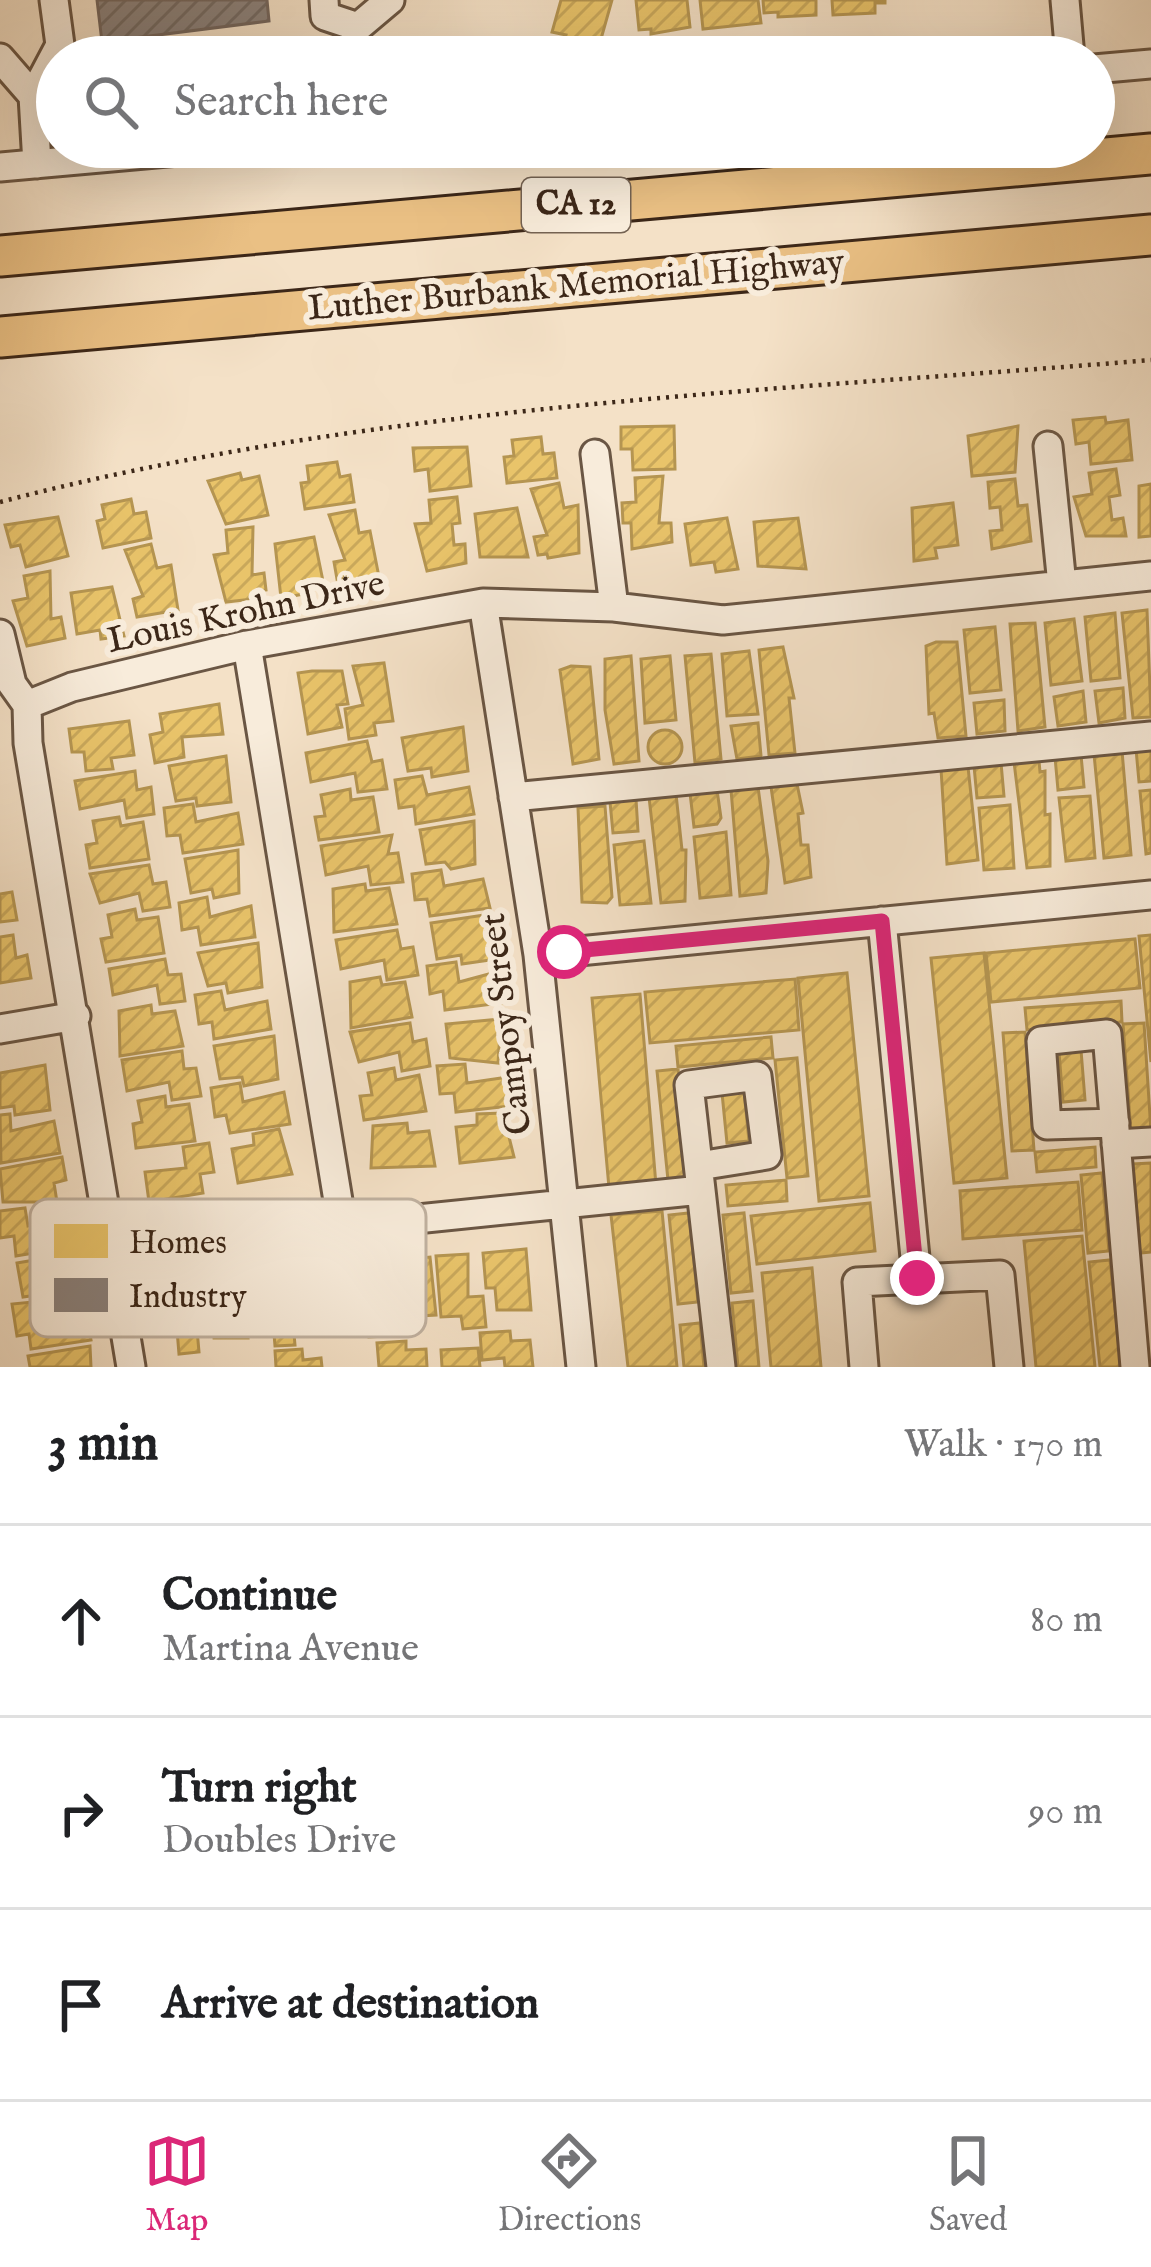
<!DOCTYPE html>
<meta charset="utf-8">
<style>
:root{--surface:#fff;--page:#f6f6f6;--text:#202124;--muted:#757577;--line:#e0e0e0;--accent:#db2777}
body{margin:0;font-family:"IM FELL English",serif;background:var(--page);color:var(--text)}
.stop{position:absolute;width:36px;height:36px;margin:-27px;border:9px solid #db2777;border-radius:50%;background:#fff}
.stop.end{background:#db2777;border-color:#fff;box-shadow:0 3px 12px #0008}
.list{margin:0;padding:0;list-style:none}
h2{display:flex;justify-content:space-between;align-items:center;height:156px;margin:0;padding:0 48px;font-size:51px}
h2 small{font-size:39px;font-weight:400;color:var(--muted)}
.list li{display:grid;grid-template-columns:78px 1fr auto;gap:36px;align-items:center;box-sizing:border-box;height:192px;padding:0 48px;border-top:3px solid var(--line)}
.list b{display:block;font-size:45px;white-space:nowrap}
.list p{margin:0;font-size:39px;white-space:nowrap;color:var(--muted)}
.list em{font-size:39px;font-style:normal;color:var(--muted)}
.icon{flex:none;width:66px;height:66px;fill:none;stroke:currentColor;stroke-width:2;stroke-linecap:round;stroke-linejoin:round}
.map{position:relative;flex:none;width:1151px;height:1367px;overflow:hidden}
.search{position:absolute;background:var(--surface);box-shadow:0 12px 48px #0002;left:36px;right:36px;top:36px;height:132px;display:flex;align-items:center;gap:30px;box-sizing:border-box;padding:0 42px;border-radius:66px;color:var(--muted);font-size:45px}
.sheet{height:732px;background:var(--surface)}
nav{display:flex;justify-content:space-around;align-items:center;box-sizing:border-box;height:168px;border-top:3px solid var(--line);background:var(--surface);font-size:33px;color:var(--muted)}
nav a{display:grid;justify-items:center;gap:6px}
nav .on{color:var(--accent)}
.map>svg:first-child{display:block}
</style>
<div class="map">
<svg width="1151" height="1367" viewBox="0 0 1151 1367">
<defs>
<pattern id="homes-hatch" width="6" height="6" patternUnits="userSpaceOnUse" patternTransform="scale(3)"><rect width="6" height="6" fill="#e9c46a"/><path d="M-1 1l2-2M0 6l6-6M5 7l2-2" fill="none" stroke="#c9a85b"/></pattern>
<pattern id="industry-hatch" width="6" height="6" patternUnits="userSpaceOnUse" patternTransform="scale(3)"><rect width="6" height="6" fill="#8a817c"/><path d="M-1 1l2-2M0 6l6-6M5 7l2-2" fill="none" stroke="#726a65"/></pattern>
</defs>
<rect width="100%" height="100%" fill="#f4e1c7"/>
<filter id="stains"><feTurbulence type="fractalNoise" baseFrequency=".00167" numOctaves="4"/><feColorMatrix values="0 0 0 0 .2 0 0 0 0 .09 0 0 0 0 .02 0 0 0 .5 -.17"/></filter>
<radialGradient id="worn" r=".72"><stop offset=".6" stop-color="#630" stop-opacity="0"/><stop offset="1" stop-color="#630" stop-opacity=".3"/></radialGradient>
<!-- homes -->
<path fill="url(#homes-hatch)" stroke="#b59551" stroke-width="3" d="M561,0H612L599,46L564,42L566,35L552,32Z
M636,0H687L690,27L651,34V29L639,30Z
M700,0H758L761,23L703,29Z
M763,0H816V15L778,17V12L764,13Z
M832,0H885V3H875V13L833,15Z
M1105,417L1106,423L1128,420L1132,460L1091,464L1089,442L1076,444L1073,420Z
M674,426L675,469L633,470L632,449H621V427Z
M1018,426L1015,472L972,476L968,436Z
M541,437L543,454L554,453L557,478L507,483L504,457L514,456L512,440Z
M467,447L471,486L430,491L428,469L415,471L413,448Z
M337,462L340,477L350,475L354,502L305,509L301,483L309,482L307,466Z
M1116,469L1120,495L1109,497L1112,520L1123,518L1126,536H1086L1074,497L1092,494L1089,473Z
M240,473L242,480L259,476L268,515L226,524L208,481Z
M663,476L659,523H671L672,542L632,549L631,523H623L622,503L636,502L635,478Z
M1015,479L1018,506L1027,505L1031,541L992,549L990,531L1002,530L1000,507L990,508L988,482Z
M559,483L564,508L578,505L579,553L548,558L547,554L538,555L534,537L547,535L531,489Z
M1151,484V536L1139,537V486Z
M457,497L460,523L452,524L454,545L465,544L466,563L427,571L415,524L431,523L429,500Z
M131,499L134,514L146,512L151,538L103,548L97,521L105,519L102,505Z
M953,503L958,545L935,548L937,558L914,561L912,508Z
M517,508L528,557H480L475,514Z
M355,510L359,533L370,531L379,577L349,583L348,576L337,579L334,562L345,560L329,515Z
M58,517L68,556L26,567L20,545L11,547L5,525Z
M727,518L738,569L716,572L714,562L691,565L685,524Z
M798,518L806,569L758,566L754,522Z
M253,527L252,575L264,573L266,590L253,592V599L226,602L214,555L228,553L226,530Z
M314,537L323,581L302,585L304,594L281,598L275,544Z
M151,544L157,568L171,565L178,610L137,617L133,599L143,596L125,550Z
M50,571L51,619L61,617L65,638L27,646L13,601L28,598L24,576Z
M112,587L124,636L101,639L100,630L77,634L71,593Z
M1147,610L1151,717L1133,718L1122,613Z
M1115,613L1120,678L1091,681L1085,617Z
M1074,619L1082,681L1051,685L1045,623Z
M1035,623L1045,727L1018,731L1010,624Z
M995,627L1001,690L970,693L964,630Z
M936,642H957L966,736L938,738L934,713L929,714L926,646Z
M783,647L794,698H789L795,753L769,755L759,650Z
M749,651L758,714L727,716L722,654Z
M711,654L721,759L695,763L685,656Z
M631,656L639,761L614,764L605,710V659Z
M670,656L676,720L645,723L641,659Z
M384,663L393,721L374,723L376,735L349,739L345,709L363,705L353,666Z
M571,666L590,667L599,759L573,764L560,670Z
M312,671H342L348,704L337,705L342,727L308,734L298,673Z
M1123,688L1125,718L1099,723L1095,691Z
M1083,691L1086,722L1058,726L1054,697Z
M1004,700L1005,731L977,734L974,703Z
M219,704L223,734L182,737L184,757L155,763L150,735L163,732L160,714Z
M129,721L134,755L111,758L113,769L86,771L84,752H72L69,729Z
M758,723L761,756L737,759L731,726Z
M463,727L468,771L432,777L431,768L408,771L402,738Z
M648 747a17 17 0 1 1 34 0a17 17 0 1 1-34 0Z
M367,741L372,762L382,760L387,789L358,792L355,773L311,782L306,753Z
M1151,748V781L1139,782L1136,749Z
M1122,751L1131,855L1104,858L1094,754Z
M1081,755L1084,787L1058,790L1055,757Z
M226,756L231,802L197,806L196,798L176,801L169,766Z
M1039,761L1040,772L1045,771V815L1050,814V866L1027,868L1014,762Z
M1001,763L1004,796L977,798L974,766Z
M968,767L978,860L947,864L941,769Z
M135,771L137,790L151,787L154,814L127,818L124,800L80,809L75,781Z
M422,776L427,795L469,787L474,814L416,824L414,806L399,808L395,780Z
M797,784L803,813L798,814L801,845H808L811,877L785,883L771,787Z
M758,787L768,861L766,893L740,896L731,790Z
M350,789L351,800L373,797L379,832L319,840L315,817L325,816L321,795Z
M717,790L721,818L717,824L694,827L690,793Z
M1151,790V853L1146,854L1140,791Z
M676,794L682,850H686L685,901L661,903L649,797Z
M1090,796L1095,858L1066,861L1059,798Z
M636,799L638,831L613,833L610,802Z
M193,804L196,822L238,813L243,844L183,853L180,835L167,836L164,808Z
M1010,805L1014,868L984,870L979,808Z
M605,806L612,897L607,903L582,902L578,808Z
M119,817L121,826L143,822L149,859L90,868L86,845L97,843L93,821Z
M474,821L475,864L451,869L445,862L426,864L420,830Z
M726,832L731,895L700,898L694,837Z
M392,835L388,854L398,853L403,882L371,885L368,866L326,875L321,846Z
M644,841L651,903L620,905L614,845Z
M238,850L239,893L214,898L212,889L191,893L185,859Z
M149,865L153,884L166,882L170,907L143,911L139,893L100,903L90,874Z
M441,870L444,886L483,879L490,908L430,916L427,899L415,900L412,874Z
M365,884L366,891L389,888L397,924L334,932L333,889Z
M12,892L17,920L0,922V894Z
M207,897L210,917L251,906L255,937L201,945L198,927L182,930L179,903Z
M135,909L137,920L158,917L164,953L106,962L101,939L112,937L108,915Z
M491,914L497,959L462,964L461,955L437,959L431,923Z
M397,930L401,949L413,947L418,975L387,980L384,960L341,969L336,940Z
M13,935L16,958L27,955L31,978L0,983V937Z
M1151,935V1062L1139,936Z
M1135,939L1140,988L991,1002L986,953Z
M258,943L262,987L228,993L226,983L208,986L198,953Z
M984,953L1007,1178L954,1183L931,958Z
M165,959L168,975L181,974L185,1001L160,1004L157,985L113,995L109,969Z
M456,962L459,982L500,971L501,1003L445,1010L443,991L430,994L427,966Z
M847,973L869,1196L819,1201L798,978Z
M380,977L382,985L405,982L412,1017L351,1028L350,982Z
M795,979L799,1030L650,1043L645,992Z
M221,991L225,1010L267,1001L271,1029L214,1039L212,1022L199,1024L195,995Z
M640,994L656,1185L609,1188L592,998Z
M1121,1001L1122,1022L1027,1030L1025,1008Z
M151,1005L152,1014L175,1011L183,1046L120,1056L119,1011Z
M501,1019L498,1063L450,1058L446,1024Z
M410,1023L413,1042L426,1039L430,1066L402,1071L399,1052L359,1062L350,1032Z
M1144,1023L1151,1132L1131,1133L1123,1024Z
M1025,1032L1034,1150L1012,1151L1003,1033Z
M274,1036L278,1079L244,1086L242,1077L220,1079L214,1046Z
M771,1037L773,1058L678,1067L676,1046Z
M1081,1050L1085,1100L1063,1102L1059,1052Z
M182,1051L184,1069L196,1068L201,1096L172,1100L169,1082L127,1091L122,1060Z
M797,1058L808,1176L787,1178L775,1060Z
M465,1064L467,1083L508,1077L510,1106L456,1112L454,1093L440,1094L437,1066Z
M45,1065L50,1110L15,1115L14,1106L0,1108V1073Z
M394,1068L396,1080L419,1075L426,1111L364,1120L360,1096L372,1095L368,1073Z
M678,1069L688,1178L668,1180L657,1071Z
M240,1083L243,1102L284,1092L290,1124L230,1133L226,1115L215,1117L211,1088Z
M744,1091L749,1141L727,1143L722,1093Z
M165,1096L166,1107L189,1104L195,1141L136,1148L133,1124L142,1122L138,1101Z
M503,1113L514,1157L460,1163L456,1127L477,1125V1114Z
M10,1114L11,1131L54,1121L60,1153L1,1163L0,1115Z
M407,1123L408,1133L429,1131L435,1166L371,1168L373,1126Z
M279,1129L292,1174L238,1183L232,1149L254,1145L253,1134Z
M209,1143L214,1172L200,1174L203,1193L149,1202L145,1172L186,1168L183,1147Z
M1095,1147L1096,1167L1037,1172L1035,1152Z
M62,1157L66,1180L54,1183L57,1202H3L0,1169Z
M1151,1163V1252L1140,1253L1133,1164Z
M1102,1173L1109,1251L1088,1253L1081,1175Z
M786,1180L787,1201L728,1206L726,1185Z
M1078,1182L1082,1230L963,1239L960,1191Z
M870,1203L875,1251L757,1264L751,1216Z
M25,1208L28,1226L70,1215L75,1246L16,1256L14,1236L0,1238V1211Z
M662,1211L677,1367H628L611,1215Z
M689,1213L698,1302L678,1304L669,1215Z
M744,1213L752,1291L731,1293L723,1215Z
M1082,1236L1095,1367H1036L1024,1241Z
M526,1249L531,1310H497L495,1288H486L483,1253Z
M75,1253L81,1297L46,1303L44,1294L23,1297L17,1263Z
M468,1254V1297L483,1296L486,1327L463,1329L461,1316L441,1317L436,1256Z
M430,1257L436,1315L401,1317L400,1298L389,1299L387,1272L408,1269L407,1259Z
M1110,1260L1121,1367H1100L1089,1262Z
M344,1265L375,1266L374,1308L383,1307L385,1336L369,1337L368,1325L348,1326Z
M812,1268L821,1367H771L762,1273Z
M281,1271V1313L292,1312L295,1345L275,1346L274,1334L254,1336L249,1276Z
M243,1278L248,1338H214L212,1316L203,1317L200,1281Z
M193,1283L199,1352L179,1354L177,1330L169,1331L162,1288Z
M42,1301L46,1319L85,1308L91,1340L31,1349L29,1334L17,1336L12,1304Z
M753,1301L759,1367H738L732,1303Z
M700,1323L704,1367H684L680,1325Z
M510,1331L511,1341L530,1340L533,1367H505L504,1358L482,1360L480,1333Z
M406,1341V1350L426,1349L427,1367H379L377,1343Z
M90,1346L91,1367H30L28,1356Z
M478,1348L480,1367H442L441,1350Z
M302,1349L303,1360L321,1358L322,1367H276L275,1351Z"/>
<!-- industry -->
<path fill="url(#industry-hatch)" stroke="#73665e" stroke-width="3" d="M97,0H267L269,21L102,42Z"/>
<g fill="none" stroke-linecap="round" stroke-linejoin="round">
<!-- minor casing -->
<g stroke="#6a5644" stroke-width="33">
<path id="minor" d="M324,0L325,16L358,27
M1065,0L1070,57
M358,27L390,0
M0,58L33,96L60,45L54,0
M1094,69L1151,64
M37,164L33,96L57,94
M0,167L223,147
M1048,446L1062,585
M595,454L614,607
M483,603L538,955L581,1367
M0,634L12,684L27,705
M247,645L342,1225
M27,705L72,687L247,645L483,603L614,607L723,620L1151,576
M27,705L28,743L131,1367
M513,797L1151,736
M882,921L917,1278
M538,955L1151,895
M0,1029L76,1016
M1115,1123L1047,1125L1041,1041L1107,1034L1135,1367
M1116,1144L1151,1142
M699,1166L767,1155L757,1076L689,1085L701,1190
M114,1250L701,1190L721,1367
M864,1367L857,1282L1000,1275L1009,1367"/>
</g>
<!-- highway casing -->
<g stroke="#3c2718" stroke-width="45">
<path id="highway" d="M0,256L1151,154
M0,337L1151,235"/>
</g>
<!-- path -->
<path stroke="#3c2718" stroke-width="4.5" stroke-dasharray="3 6" stroke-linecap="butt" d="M0,502C375,404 766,392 1151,360"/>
<!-- minor -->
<use href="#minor" stroke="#f8ecdb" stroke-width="27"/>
<!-- highway -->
<use href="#highway" stroke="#eac084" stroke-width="39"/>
</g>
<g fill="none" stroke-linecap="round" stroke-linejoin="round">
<!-- route -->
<path stroke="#db2777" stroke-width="15" d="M564,952L882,921L917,1278"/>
</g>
<g text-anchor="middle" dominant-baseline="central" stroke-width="12" stroke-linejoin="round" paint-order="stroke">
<!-- shield labels -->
<rect fill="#f8ecdb" stroke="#746252" stroke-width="3" x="522" y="178" width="108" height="54" rx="9"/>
<g font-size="33" font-weight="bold" fill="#3c2718">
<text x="576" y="205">CA 12</text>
</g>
<!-- street labels -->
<g font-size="36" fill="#3c2718" stroke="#f8ecdb">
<text transform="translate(576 286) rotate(-5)">Luther Burbank Memorial Highway</text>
<text transform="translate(246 613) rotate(-12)">Louis Krohn Drive</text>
<text transform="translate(507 1024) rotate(-97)">Campoy Street</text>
</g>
</g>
<!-- legend -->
<rect x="30" y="1199" width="396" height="138" rx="18" fill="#f8ecdb" stroke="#c0b1a0" stroke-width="3"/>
<rect x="54" y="1224" width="54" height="34" fill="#e9c46a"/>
<rect x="54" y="1278" width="54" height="34" fill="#8a817c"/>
<g font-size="33" fill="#3c2718">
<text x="129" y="1253">Homes</text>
<text x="129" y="1307">Industry</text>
</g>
<rect width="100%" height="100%" filter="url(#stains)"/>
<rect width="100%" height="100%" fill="url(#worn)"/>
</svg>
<div class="stop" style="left:564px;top:952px"></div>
<div class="stop end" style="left:917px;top:1278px"></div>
<div class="search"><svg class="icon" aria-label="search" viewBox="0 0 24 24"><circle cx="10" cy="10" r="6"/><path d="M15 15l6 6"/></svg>Search here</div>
</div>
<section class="sheet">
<h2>3 min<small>Walk · 170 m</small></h2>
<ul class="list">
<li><svg class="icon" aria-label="ahead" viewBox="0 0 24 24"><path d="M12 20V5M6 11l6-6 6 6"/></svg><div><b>Continue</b><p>Martina Avenue</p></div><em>80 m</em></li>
<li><svg class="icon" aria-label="right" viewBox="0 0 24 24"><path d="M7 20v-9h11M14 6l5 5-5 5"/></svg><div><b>Turn right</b><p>Doubles Drive</p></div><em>90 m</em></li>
<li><svg class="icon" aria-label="arrive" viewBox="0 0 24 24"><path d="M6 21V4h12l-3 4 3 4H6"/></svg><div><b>Arrive at destination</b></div></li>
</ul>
</section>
<nav>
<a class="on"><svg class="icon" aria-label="map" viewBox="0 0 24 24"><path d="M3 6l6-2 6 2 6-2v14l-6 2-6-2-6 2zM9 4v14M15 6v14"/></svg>Map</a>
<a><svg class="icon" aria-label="directions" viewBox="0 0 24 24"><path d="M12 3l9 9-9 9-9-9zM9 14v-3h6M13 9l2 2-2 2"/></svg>Directions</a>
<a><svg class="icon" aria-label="saved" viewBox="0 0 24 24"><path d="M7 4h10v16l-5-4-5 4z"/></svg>Saved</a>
</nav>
